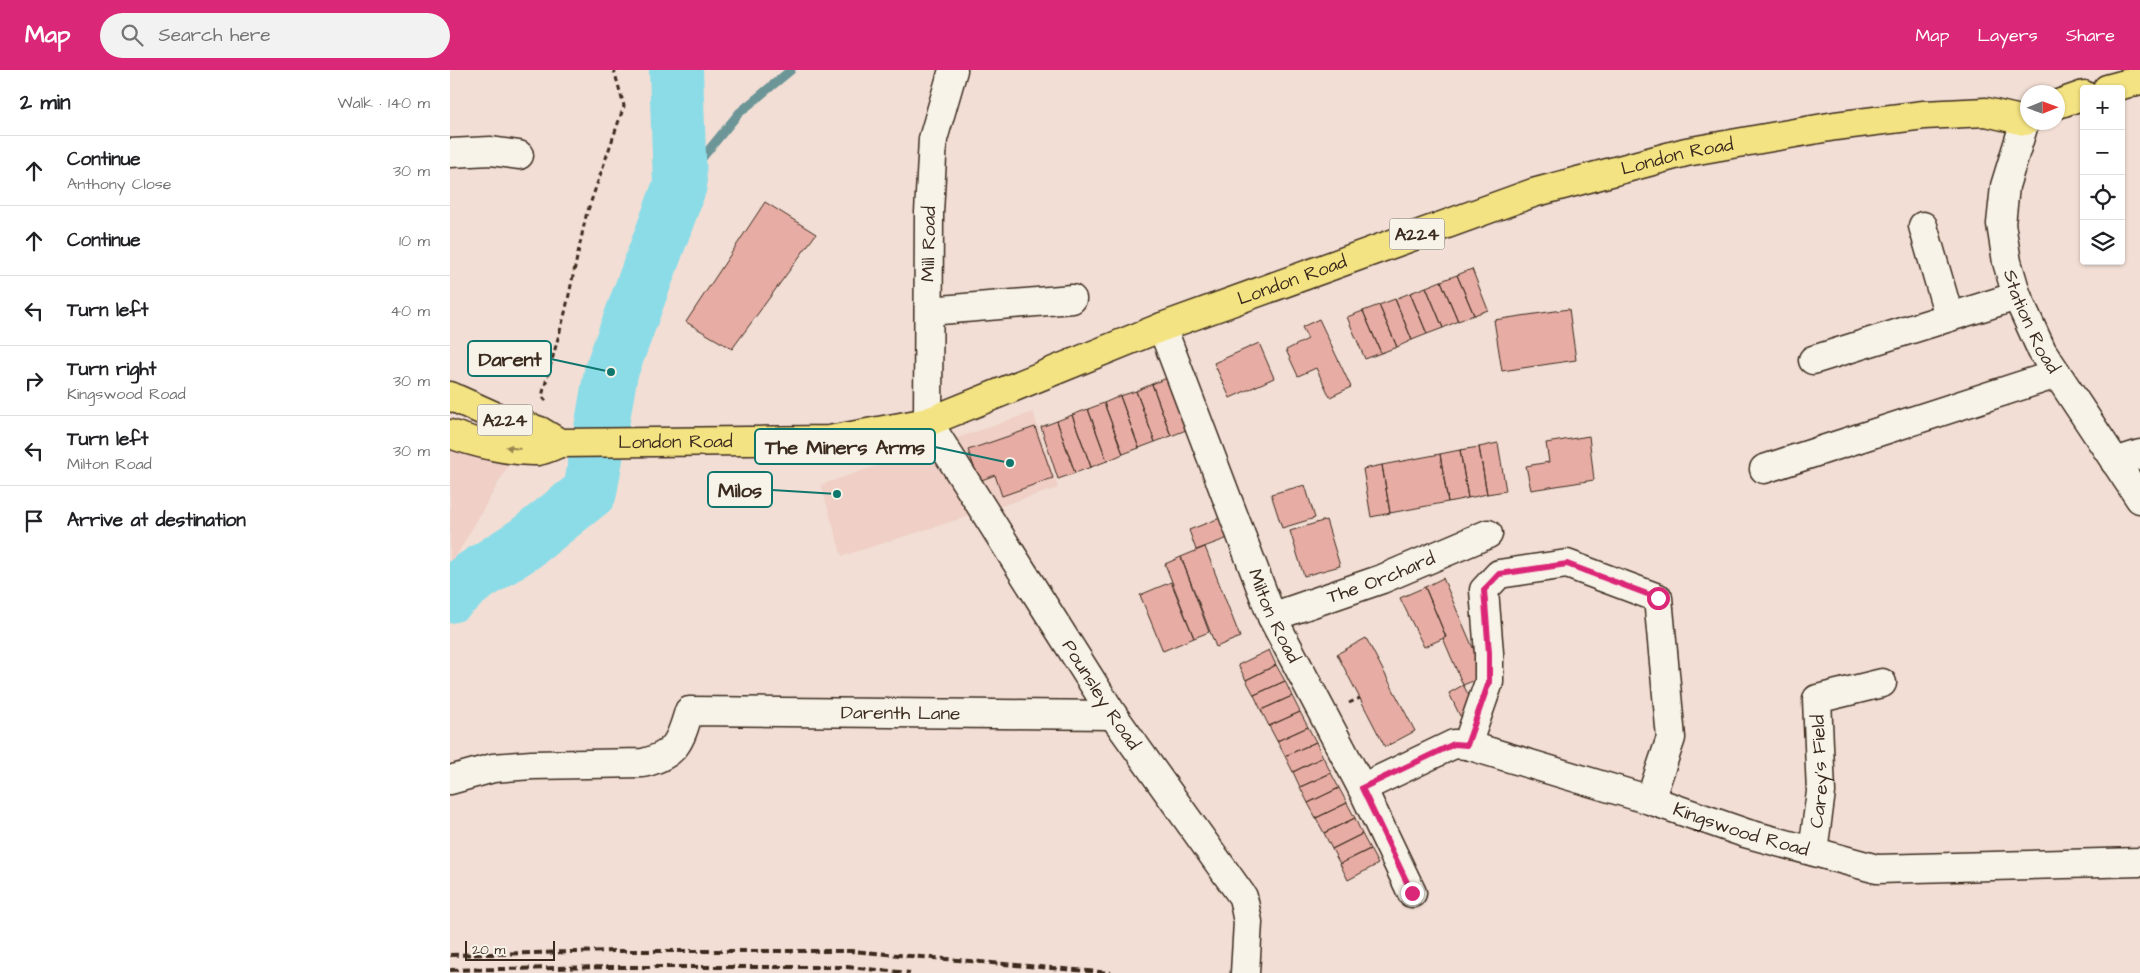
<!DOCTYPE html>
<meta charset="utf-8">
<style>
:root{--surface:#fff;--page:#f2f2f2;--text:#202124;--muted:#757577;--line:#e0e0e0;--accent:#db2777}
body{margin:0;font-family:"Architects Daughter",sans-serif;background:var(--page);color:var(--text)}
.controls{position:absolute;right:15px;top:15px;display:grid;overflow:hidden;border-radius:5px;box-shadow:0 1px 4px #0004}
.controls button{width:45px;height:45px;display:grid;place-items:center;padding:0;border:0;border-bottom:1px solid var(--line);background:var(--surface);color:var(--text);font:25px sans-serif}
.compass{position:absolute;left:1570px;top:15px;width:45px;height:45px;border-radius:50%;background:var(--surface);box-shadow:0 1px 4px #0004;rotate:89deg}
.scale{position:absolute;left:15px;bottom:12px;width:90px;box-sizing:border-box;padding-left:5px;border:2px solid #3b2a1e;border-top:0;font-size:14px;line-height:18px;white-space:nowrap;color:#3b2a1e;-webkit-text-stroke:4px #f7f3e8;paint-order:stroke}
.stop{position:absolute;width:15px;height:15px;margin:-11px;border:4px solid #db2777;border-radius:50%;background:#fff}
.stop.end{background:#db2777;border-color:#fff;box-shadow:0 1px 5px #0008}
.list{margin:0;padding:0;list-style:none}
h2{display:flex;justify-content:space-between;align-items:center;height:65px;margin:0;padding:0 20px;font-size:21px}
h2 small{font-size:16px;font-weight:400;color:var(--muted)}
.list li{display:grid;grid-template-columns:32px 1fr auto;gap:15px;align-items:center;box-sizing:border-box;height:70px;padding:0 20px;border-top:1px solid var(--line)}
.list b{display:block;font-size:19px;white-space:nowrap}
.list p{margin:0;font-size:16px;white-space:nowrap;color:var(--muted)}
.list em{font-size:16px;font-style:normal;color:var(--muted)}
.icon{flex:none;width:28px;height:28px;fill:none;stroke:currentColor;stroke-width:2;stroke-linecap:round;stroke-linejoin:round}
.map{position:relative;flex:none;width:1690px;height:903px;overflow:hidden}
header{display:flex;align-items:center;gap:30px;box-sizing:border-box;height:70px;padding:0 25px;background:var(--accent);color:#fff}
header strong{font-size:24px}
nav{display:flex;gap:28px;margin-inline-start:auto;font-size:18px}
.search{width:350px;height:45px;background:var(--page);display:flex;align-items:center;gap:12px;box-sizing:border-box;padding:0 18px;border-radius:28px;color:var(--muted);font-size:19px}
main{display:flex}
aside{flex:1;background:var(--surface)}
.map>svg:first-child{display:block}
</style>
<header>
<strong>Map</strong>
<div class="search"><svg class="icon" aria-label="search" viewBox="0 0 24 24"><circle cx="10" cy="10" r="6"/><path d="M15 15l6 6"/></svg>Search here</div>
<nav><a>Map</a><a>Layers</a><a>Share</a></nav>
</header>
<main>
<aside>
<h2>2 min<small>Walk · 140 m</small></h2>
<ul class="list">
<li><svg class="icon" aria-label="ahead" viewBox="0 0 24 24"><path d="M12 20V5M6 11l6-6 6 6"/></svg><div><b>Continue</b><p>Anthony Close</p></div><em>30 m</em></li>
<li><svg class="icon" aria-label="ahead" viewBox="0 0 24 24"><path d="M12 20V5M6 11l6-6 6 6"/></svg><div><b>Continue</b></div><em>10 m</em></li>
<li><svg class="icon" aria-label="left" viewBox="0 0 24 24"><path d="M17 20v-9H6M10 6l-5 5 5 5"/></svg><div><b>Turn left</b></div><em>40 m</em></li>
<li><svg class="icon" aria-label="right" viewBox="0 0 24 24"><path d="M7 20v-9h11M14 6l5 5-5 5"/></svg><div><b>Turn right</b><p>Kingswood Road</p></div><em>30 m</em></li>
<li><svg class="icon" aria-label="left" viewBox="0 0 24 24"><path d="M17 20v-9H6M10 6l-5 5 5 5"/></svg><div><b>Turn left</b><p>Milton Road</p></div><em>30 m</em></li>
<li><svg class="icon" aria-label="arrive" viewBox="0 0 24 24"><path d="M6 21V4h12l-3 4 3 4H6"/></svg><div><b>Arrive at destination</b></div></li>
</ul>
</aside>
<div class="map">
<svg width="1690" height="903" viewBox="0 0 1690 903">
<rect width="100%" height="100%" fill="#f2ded4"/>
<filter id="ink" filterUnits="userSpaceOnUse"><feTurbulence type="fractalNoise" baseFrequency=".02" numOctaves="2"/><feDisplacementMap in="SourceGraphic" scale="10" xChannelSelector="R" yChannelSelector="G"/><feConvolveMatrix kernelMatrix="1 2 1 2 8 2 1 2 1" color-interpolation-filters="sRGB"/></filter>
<g filter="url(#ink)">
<!-- built -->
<path fill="#efcfc6" d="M583,342L608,418L392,486L371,415Z
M0,374L61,391L0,497Z"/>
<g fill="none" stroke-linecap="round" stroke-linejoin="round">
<!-- stream -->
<path stroke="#6c9597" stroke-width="9" d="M230,115L289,43L341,0"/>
<!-- river -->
<path stroke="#8cdce8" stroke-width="54" d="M0,526L22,508L76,473L140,422L161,302L230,115L226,0"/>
</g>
<!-- building -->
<path fill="#e7ada4" stroke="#3b2a1e" d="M315,132L366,164L282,279L236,252Z
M1022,199L1038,240L1024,245L1007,205Z
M1007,205L1024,245L1008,251L991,211Z
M991,211L1008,251L993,258L976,217Z
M976,217L993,258L977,264L960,223Z
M960,223L977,264L962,270L945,229Z
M945,229L962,270L947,277L929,235Z
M929,235L947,277L931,283L913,241Z
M1119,239L1126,290L1052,301L1044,250Z
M913,241L931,283L915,289L897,247Z
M869,249L901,317L880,327L866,298L848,306L836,280L858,269L852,257Z
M809,273L824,308L780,328L764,293Z
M717,308L736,360L721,366L702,314Z
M702,314L721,366L705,372L686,321Z
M686,321L705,372L689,378L670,326Z
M670,326L689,378L673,384L654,333Z
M654,333L673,384L657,391L638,339Z
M638,339L657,391L641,397L622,345Z
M622,345L641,397L625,403L607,351Z
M607,351L625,403L608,409L591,357Z
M585,357L603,408L552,426L545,405L529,411L518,380Z
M1139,366L1144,410L1081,420L1076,396L1099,392L1096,373Z
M1048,373L1056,421L1037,424L1029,377Z
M1029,377L1037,424L1018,428L1010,380Z
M1010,380L1018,428L998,432L990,384Z
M990,384L998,432L940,443L932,395Z
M932,395L940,443L921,447L913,399Z
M855,415L865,448L832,458L821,424Z
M770,448L778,468L746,480L739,460Z
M876,450L890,496L854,506L840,461Z
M755,477L790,567L766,577L731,487Z
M731,487L759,562L744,568L715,494Z
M993,508L1035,606L1013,615L993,568L996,567L975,517Z
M721,512L744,568L713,581L690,525Z
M975,517L996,567L974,577L950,528Z
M916,568L965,661L935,677L887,584Z
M819,580L826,595L796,610L788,595Z
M826,595L835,611L804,625L796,610Z
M835,611L842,626L811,640L804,625Z
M1013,615L1026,638L1010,646L999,623Z
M842,626L850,642L819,656L811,640Z
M850,642L858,657L827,671L819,656Z
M858,657L866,672L835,686L827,671Z
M866,672L873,687L843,702L835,686Z
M873,687L881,703L850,717L843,702Z
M881,703L889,718L858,733L850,717Z
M889,718L897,733L866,748L858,733Z
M897,733L905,748L874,763L866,748Z
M905,748L912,764L882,779L874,763Z
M912,764L920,779L890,794L882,779Z
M920,779L928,794L898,810L890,794Z"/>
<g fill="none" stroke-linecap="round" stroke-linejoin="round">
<!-- minor casing -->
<g stroke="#3b2a1e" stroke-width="31">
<g id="minor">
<path id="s1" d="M503,0L483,69L479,143L478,352L663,645L793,827L798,852L795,903"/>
<path id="s2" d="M1575,51L1555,116L1551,154L1557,192L1567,226L1592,281L1690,429"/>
<path d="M0,83L41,81L69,85"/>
<path d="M1473,156L1499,246"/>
<path d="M479,241L622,229"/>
<path id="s3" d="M712,257L822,547L912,718L962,823"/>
<path d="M1363,290L1567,226"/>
<path d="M1665,392L1690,384"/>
<path d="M1314,399L1607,304"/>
<path id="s4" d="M822,547L932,509L1038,464"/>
<path d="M1017,675L1039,612V583L1034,520L1049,504L1117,494L1208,528L1221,668L1200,730"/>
<path id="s5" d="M0,710L43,698L82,695L193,693C226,685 230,672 239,641L663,645"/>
<path id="s6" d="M912,718L1004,674L1017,675L1200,730L1295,763L1427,799L1690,792"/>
<path id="s7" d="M1363,781L1371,722L1367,629L1432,613"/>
</g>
</g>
<!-- major casing -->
<g stroke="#3b2a1e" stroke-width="31">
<g id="major">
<path d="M1657,19L1690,10"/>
<path d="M1608,34L1634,25"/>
<path d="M0,326L47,347L90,361L110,373"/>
<path id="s8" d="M0,364C25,373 62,382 88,381C95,380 103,376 110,373L379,370L478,352L712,257L1083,123L1236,82L1385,56L1474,45L1536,42L1575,51L1578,49"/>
</g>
</g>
<!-- path -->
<path stroke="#3b2a1e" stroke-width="3" stroke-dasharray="5 4" stroke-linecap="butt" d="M96,331L92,326L115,243L136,146L174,36L164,0
M899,633L910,628"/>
<!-- minor -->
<use href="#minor" stroke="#f7f3e8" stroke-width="28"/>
<!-- major -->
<use href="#major" stroke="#f4e382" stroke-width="28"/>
<!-- rail -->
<path stroke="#3b2a1e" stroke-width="4" stroke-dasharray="8 4" stroke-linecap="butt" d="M0,885L164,881H401L661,903
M0,900L159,897H397L460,903"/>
</g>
<!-- one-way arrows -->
<defs><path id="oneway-solid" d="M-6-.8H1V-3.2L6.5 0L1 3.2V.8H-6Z" transform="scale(1.25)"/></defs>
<use fill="#988650" href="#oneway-solid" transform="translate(63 378) rotate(-172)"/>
</g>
<g fill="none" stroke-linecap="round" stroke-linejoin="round" filter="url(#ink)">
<!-- route -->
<path stroke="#db2777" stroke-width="6" d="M962,823L912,718L1004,674L1017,675L1039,612V583L1034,520L1049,504L1117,494L1208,528"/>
</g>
<g text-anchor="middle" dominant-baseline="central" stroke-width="4.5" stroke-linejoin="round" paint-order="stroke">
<!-- shield labels -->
<g fill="#f7f3e8" stroke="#73665b" stroke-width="1">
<rect x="939.5" y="148.5" width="55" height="31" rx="4"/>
<rect x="27.5" y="334.5" width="55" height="31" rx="4"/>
</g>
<g font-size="18" font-weight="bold" fill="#3b2a1e">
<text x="967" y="164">A224</text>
<text x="55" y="350">A224</text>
</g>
<!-- street labels -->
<g font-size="19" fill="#3b2a1e" stroke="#f7f3e8">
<text stroke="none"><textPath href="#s8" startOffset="1279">London Road</textPath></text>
<text transform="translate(479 174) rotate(-89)">Mill Road</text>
<text stroke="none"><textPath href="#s8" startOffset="874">London Road</textPath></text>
<text stroke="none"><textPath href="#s2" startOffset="209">Station Road</textPath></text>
<text stroke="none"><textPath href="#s8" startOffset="229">London Road</textPath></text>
<text stroke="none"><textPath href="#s4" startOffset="116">The Orchard</textPath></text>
<text stroke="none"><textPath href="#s3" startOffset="310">Milton Road</textPath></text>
<text stroke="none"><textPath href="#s1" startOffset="678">Pounsley Road</textPath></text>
<text stroke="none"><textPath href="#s5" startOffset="481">Darenth Lane</textPath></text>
<text stroke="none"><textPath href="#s7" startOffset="80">Carey's Field</textPath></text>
<text stroke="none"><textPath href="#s6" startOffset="402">Kingswood Road</textPath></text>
</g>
</g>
<!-- callouts -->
<path fill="none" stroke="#0f766e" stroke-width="2" d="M161 302L101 289M560 393L485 377M387 424L322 420"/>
<g fill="#0f766e" stroke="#f7f3e8" stroke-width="2">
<circle cx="161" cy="302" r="5"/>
<circle cx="560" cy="393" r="5"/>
<circle cx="387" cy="424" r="5"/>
</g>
<g fill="#f7f3e8" stroke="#0f766e" stroke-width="2">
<rect x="18" y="271" width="83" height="35" rx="5"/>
<rect x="305" y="359" width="180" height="35" rx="5"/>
<rect x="258" y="402" width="64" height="35" rx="5"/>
</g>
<g font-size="20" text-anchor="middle" font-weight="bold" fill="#3b2a1e">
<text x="60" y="296">Darent</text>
<text x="395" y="384">The Miners Arms</text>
<text x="290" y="427">Milos</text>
</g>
</svg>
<div class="controls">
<button>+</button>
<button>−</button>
<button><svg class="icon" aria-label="locate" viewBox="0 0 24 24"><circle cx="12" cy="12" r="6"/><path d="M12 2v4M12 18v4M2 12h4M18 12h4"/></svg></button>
<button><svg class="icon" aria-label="layers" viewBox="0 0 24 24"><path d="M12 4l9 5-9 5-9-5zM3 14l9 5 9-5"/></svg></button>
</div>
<svg class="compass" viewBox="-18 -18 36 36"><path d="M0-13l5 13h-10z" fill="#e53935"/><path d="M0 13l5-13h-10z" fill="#757577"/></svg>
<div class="scale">20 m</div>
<div class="stop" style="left:1208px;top:528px"></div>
<div class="stop end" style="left:962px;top:823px"></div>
</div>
</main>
